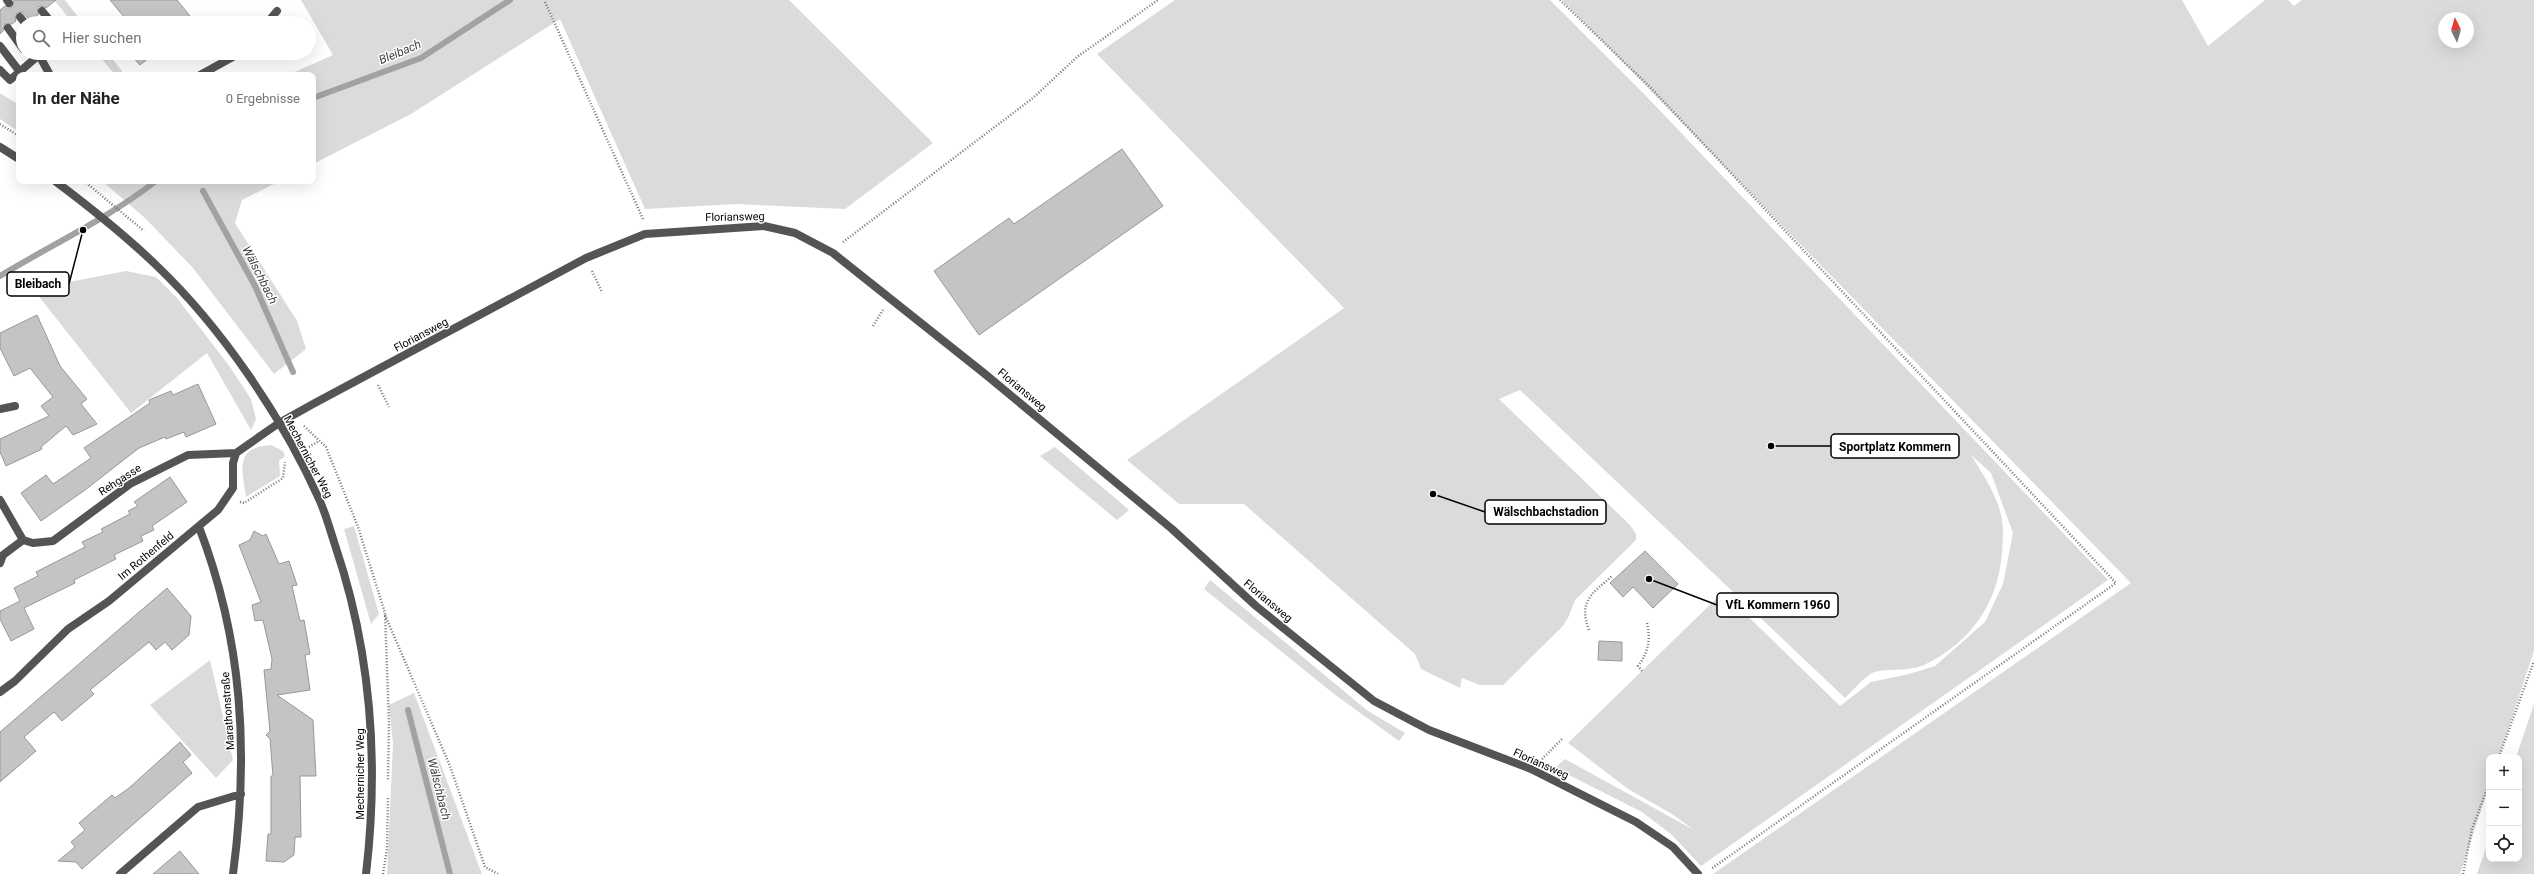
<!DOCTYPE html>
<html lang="de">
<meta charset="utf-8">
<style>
:root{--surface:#fff;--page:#f2f2f2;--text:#222;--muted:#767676;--line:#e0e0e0}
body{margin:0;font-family:Roboto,sans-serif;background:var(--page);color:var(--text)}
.controls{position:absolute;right:12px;bottom:12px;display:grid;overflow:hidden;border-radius:8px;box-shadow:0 4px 16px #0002}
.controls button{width:36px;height:36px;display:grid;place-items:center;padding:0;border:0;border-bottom:1px solid var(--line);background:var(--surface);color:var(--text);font:20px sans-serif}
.compass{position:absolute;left:2438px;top:12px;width:36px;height:36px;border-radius:50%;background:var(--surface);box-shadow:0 4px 16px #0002;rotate:355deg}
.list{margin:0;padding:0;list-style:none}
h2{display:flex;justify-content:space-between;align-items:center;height:52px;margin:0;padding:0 16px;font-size:17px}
h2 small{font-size:13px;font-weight:400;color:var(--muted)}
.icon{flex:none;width:22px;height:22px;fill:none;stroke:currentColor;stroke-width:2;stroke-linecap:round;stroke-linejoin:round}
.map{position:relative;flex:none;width:2534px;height:874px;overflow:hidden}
.search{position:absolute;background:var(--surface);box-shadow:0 4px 16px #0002;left:16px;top:16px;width:300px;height:44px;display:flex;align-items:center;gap:10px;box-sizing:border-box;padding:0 14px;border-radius:22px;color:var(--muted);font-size:15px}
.panel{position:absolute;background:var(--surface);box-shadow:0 4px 16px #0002;left:16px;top:72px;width:300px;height:112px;border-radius:8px}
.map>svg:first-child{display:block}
</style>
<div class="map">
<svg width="2534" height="874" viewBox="0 0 2534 874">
<rect width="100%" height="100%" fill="#fff"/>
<!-- green -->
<path fill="#dbdbdb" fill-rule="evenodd" d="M54,0H65L83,23H73Z
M301,0H789L933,143L845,209L737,204L645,209L560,19L411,114L313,164V75H288L333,55Z
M1175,0H1550L1646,96L2108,580L1701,866L1672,835L1642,812L1555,768L1565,759L1694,830L1672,814L1628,789L1568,743L1723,592L1840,706L1871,682L1909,674L1935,666L1985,622L2003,584L2013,533L1991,473L1971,455C1982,473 1994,490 2000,511C2004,524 2003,539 2002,553C1998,603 1971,642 1926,664C1909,673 1886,667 1872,673C1863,678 1853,691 1845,698L1520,390L1499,399L1630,525L1636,534V540L1575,600L1568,618L1562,627L1503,685H1480L1462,678L1460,688L1421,669L1415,654L1244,504H1179L1127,460L1344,308L1097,54Z
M1562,0H2182L2208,46L2265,0H2288L2294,6L2302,0H2534V651L2499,757H2489V786L2460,874H1713L2131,583ZM2444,18H2468V42H2444Z
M97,53H108L125,75H115Z
M0,93L19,105V132L0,119Z
M102,181H280L242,200L235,223L297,321L306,349L274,374L193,268L145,218Z
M126,271L156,277L177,298L230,367L251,399L256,419L251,430L207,353L131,413L33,289Z
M271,445L283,451L285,456L279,461L280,476L246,497C242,470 234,447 271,445Z
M1055,447L1129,510L1117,520L1040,456Z
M354,526L379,614L371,624L344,529Z
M1210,580L1368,711L1405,733L1399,741L1334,694L1204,589Z
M210,660L233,760L216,778L150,705Z
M414,693L480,869L482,874H387L393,744L389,705Z
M2534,704V874H2477L2489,839V859H2519V757H2516Z"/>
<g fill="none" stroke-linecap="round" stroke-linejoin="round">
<!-- stream -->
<path stroke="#a2a2a2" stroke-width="6" d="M313,98L421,58L510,0
M203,191L255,286L293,372
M0,276C53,244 107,219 156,181
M408,710L450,874"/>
</g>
<!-- building -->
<path fill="#c4c4c4" stroke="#989898" d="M14,0H56L46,8L41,6L38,7V15L31,21L22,12L17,13L15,18L16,21L12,24H5L3,31L0,34V10L5,6L12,7Z
M110,0H177L194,21L191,23H129Z
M129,53H155L140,65Z
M1122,149L1163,206L979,335L934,271L1009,218L1014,224Z
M37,315L60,366L87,399L81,404L97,424L73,435L66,426L41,447L42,449L6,466L0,452V439L49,416L41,406L53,397L30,368L14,376L0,348V333Z
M198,384L216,424L186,437L184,432L166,439L165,437L139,448L85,490L41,521L21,493L46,475L53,484L91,458L84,448L150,403L149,400L171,391L173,395Z
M170,477L187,502L152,526L154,530L141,536L143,541L114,555L116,559L74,580L75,583L24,608L34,629L11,641L0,619V611L20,601L14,588L38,576L36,572L85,547L82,542L103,532L101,529L130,514L128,511L138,506L134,502Z
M254,531L263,536L266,534L279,564L289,561L297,585L292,586L300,621L304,620L310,654L305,655L310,690L277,695L313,720L316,776H300L301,837H295L294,855L284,862L266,861L268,834H271V776H273L270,739L266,735L270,731L264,670L271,669L272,659L263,620L255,621L252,605L261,602L239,545L250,540Z
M1645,551L1678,584L1653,608L1633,587L1623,597L1610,583Z
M167,588L191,616L189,635L172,650L165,642L156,650L149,642L90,690L94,694L62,721L54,712L24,737L36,751L0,782V732Z
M1599,641L1622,642V661L1598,660Z
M180,742L191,755L183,762L192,773L82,869L76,862L58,861L75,847L71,842L85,830L79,823L112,795L115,798L129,788Z
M180,851L199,874H153Z"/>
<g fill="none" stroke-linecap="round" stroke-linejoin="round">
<!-- path -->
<path stroke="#767676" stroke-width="2.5" stroke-dasharray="1 2" stroke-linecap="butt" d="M1560,0L1651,88L2116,583L1711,869
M545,2L643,219
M0,124L19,136
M84,181L144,231
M843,242L1033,98L1077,57L1158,0
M592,271L602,292
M873,326L883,310
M378,385L389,407
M304,426L326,447L358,527L385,613L389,723L388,780
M309,447L319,441
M240,502L244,503L283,478L285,462
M385,615L450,766L485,867L498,874
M1589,630C1578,601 1592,594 1612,576
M1642,671L1638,666C1648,653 1651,640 1647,623
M2499,757L2534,661
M1542,759L1562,739
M383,874L387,849L388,797
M2463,874L2472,829L2489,784"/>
<!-- service -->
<path stroke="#545454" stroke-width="8" d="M7,0L9,3
M42,11L52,23
M20,17L25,23
M8,28L23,49
M0,46L20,72
M41,53L39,55L50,75
M0,70L10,80L39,55"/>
<!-- minor -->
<path stroke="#545454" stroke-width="8" d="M267,23L277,11
M200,75L240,53
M0,409L15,406
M0,500L23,540L33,543L53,541L130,484L188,455L236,453
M199,527C243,641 249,753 233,874
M0,563L3,555L23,540
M0,692L15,681L68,629L109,601L218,510L233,488V463L236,453L279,423L313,404L586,258L645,234L764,226L795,233L833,253L985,374L1172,529L1256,606L1374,701L1429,730L1531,769L1636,822L1673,847L1698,874
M120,874L198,807L241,794"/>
<!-- tertiary -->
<path stroke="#545454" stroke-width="8" d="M0,147L19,159
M55,181C91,208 125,235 157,266C221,327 283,418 319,499C326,514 330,530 335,545C371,651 379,763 366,874"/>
</g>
<g text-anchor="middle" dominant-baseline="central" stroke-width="3" stroke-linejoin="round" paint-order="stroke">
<!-- street labels -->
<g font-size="11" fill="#000" stroke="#fff">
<text transform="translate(735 217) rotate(-1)">Floriansweg</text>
<text transform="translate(421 335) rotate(-28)">Floriansweg</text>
<text transform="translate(1022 390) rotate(40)">Floriansweg</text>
<text transform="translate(308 457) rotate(62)">Mechernicher Weg</text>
<text transform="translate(120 480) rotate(-33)">Rehgasse</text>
<text transform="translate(146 556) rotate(-40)">Im Rothenfeld</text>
<text transform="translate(1268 601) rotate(40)">Floriansweg</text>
<text transform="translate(228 711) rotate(-94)">Marathonstraße</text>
<text transform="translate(1541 764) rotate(24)">Floriansweg</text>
<text transform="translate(360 774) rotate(-90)">Mechernicher Weg</text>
</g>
<!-- water labels -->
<g font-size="12" font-style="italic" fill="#434343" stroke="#fff">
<text transform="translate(400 52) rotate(-23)">Bleibach</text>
<text transform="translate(260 275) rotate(63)">Wälschbach</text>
<text transform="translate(439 789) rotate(76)">Wälschbach</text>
</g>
</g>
<!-- callouts -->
<path fill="none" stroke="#000" stroke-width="1.5" d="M83 230L69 284M1771 446L1831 446M1433 494L1485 512M1649 579L1717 605"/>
<g fill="#000" stroke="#fff" stroke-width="1.5">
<circle cx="83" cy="230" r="4"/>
<circle cx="1771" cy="446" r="4"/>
<circle cx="1433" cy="494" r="4"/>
<circle cx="1649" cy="579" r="4"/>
</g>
<g fill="#fff" stroke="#000" stroke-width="1.5">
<rect x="7" y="272" width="62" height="24" rx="4"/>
<rect x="1831" y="434" width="128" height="24" rx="4"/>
<rect x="1485" y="500" width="121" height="24" rx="4"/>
<rect x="1717" y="593" width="121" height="24" rx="4"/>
</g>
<g font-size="12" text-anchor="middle" font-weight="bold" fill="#000">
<text x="38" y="288">Bleibach</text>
<text x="1895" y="451">Sportplatz Kommern</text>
<text x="1546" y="516">Wälschbachstadion</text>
<text x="1778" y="609">VfL Kommern 1960</text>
</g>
</svg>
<div class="controls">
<button>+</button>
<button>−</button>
<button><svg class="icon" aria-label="locate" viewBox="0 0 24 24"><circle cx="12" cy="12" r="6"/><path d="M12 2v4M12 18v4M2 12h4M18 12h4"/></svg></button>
</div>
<svg class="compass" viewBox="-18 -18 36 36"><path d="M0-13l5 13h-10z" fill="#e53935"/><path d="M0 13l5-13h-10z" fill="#767676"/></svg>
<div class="search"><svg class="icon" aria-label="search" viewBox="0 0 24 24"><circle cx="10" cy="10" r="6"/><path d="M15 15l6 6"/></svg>Hier suchen</div>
<section class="panel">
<h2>In der Nähe<small>0 Ergebnisse</small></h2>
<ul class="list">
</ul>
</section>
</div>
